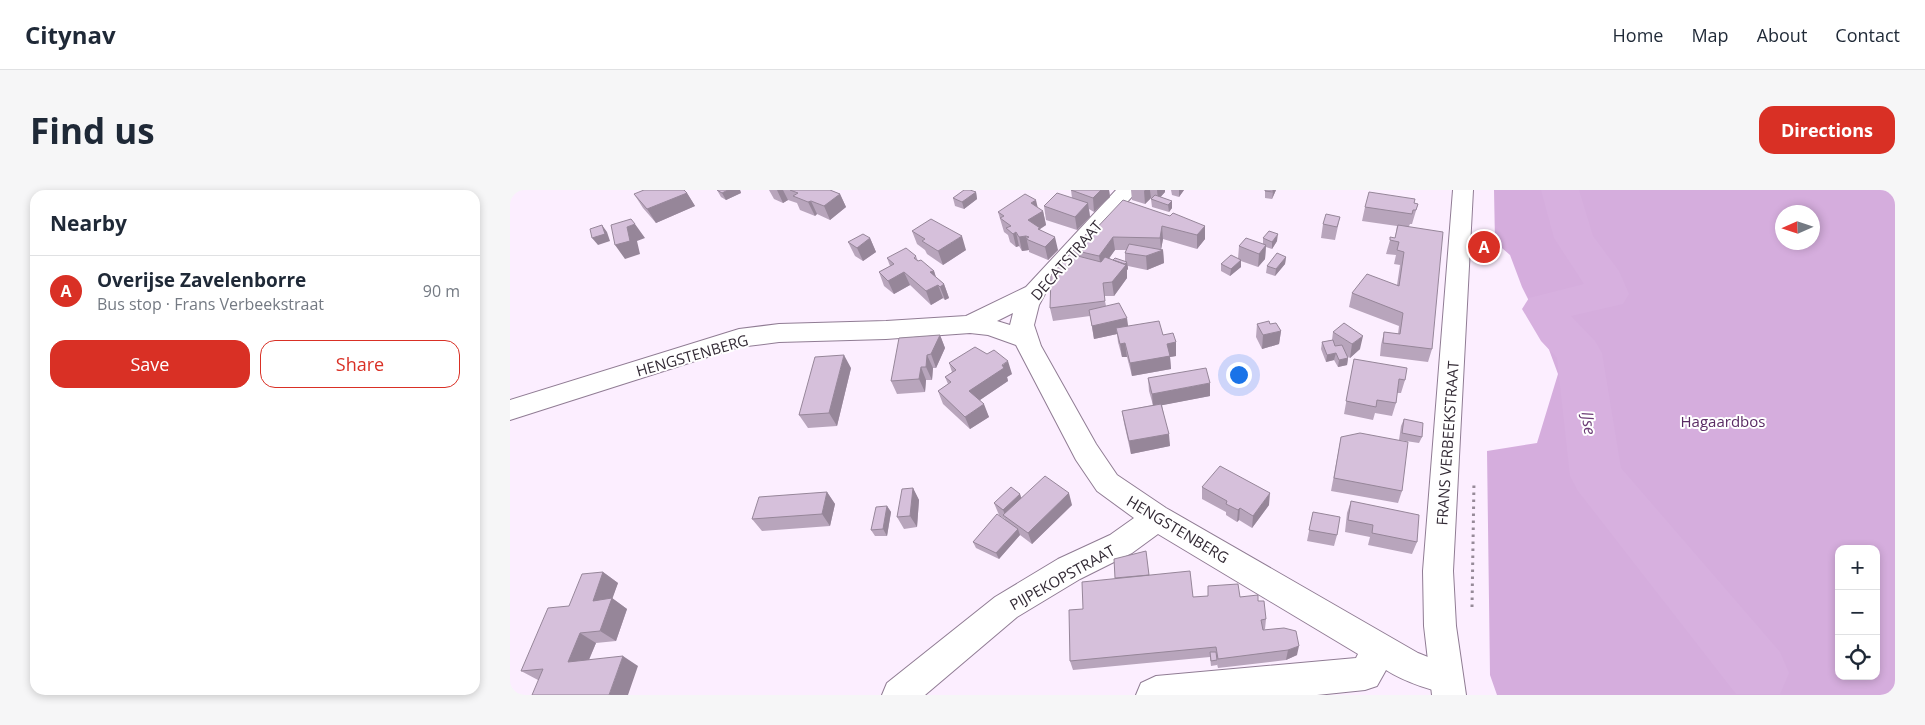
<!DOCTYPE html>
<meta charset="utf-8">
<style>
:root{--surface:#fff;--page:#f6f6f7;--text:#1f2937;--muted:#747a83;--line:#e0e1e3;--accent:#d93025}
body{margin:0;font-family:"Open Sans",sans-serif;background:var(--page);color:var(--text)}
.controls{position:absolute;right:15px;bottom:15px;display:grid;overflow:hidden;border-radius:10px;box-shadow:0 2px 8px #0003}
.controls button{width:45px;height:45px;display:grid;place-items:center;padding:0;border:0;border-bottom:1px solid var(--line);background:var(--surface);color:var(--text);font:25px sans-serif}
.compass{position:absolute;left:1265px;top:15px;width:45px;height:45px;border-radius:50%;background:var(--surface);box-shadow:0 2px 8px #0003;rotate:267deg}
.you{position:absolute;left:728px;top:184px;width:18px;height:18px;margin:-12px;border:4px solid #fff;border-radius:50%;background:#1a73e8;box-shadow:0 0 0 8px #1a73e833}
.badge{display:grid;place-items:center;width:32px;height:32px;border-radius:50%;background:var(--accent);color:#fff;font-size:16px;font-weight:700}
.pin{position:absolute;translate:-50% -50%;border:2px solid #fff;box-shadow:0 1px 5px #0006}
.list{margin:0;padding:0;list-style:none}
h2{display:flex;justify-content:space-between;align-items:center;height:65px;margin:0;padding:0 20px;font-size:21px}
h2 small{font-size:16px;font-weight:400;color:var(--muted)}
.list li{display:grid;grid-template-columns:32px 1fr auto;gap:15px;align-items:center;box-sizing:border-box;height:70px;padding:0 20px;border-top:1px solid var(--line)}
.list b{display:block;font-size:19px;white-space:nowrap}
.list p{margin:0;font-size:16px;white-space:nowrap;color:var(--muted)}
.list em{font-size:16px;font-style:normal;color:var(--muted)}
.actions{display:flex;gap:10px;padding:15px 20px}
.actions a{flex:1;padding:11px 0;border:1px solid var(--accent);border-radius:15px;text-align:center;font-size:18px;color:var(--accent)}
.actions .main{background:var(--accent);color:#fff}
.icon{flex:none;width:28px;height:28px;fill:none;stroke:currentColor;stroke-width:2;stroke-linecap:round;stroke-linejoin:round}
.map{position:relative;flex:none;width:1385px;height:505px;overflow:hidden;border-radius:15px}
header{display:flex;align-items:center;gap:30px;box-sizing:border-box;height:70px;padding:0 25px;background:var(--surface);border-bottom:1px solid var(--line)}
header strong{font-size:24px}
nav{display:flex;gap:28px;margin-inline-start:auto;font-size:18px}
.intro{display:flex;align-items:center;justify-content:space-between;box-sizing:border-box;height:120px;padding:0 30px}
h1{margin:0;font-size:35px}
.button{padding:12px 22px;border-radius:15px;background:var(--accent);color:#fff;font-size:18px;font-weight:700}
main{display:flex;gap:30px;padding:0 30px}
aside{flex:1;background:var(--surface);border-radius:15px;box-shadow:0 2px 8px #0003}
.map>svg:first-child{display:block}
</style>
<header>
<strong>Citynav</strong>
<nav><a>Home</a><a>Map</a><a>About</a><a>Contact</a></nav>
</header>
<div class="intro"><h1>Find us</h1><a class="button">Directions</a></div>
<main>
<aside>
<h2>Nearby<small></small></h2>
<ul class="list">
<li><span class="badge">A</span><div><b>Overijse Zavelenborre</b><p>Bus stop · Frans Verbeekstraat</p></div><em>90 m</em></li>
</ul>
<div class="actions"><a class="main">Save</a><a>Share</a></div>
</aside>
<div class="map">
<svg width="1385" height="505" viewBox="0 0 1385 505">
<rect width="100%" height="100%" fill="#fceeff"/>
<!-- forest -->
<path fill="#d5addd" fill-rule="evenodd" d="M984,0H1385V505H987L980,485L977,261L1027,253L1048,184L1027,127L1012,97L1000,65L985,52ZM1272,22H1302V52H1272ZM1329,359H1366V486H1329Z"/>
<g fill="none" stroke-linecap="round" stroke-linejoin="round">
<!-- river -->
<path fill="#d7b0df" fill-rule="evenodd" d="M1031,0H1069L1083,46L1109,81L1119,104L1113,114L1061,126L1085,151L1092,163L1111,278L1270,462L1279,483L1270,504H1226L1068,301L1060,286L1047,168L1031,151L1012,119L1019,108L1074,94L1044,48Z"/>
<!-- minor casing -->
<g stroke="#907c94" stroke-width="2">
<path id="minor" d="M606,0H628L536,102L529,115L524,135L531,156L586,254L607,285L656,318L908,463L948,479L953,491L948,503C929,505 893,491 876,480L867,496L855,500L807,505H626L631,493L646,486L846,468L848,464L648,344L622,363L570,389L507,427L415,505H372L377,493L485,407L548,369L600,345L624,328L587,301L566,270L506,155L478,145L460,143L376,149L269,152L229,157L0,230V210L229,139L269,134L376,131L456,126L516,97ZM503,123L500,135L487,131Z"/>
</g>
<!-- major casing -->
<g stroke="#907c94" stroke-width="2">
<path id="major" d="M943,0H963L943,381L946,436L956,505H922L914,436L913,381Z"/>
</g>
<!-- path -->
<path stroke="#968a98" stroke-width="3" stroke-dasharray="2.5 4.5" stroke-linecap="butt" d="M962,417L964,291"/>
<!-- minor -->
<use href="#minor" fill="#fff" fill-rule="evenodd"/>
<!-- major -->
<use href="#major" fill="#fff" fill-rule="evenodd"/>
</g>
<!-- wall -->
<path fill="#b8a5bc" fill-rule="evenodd" d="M207,0H230L231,3L216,10L211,7Z
M259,0H320L330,4L336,17L320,30L307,24L305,26L290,20L287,13L278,10L273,13L264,9Z
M561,0H599L600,7L584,22L579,19L580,27L567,40L536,30L534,16L562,8Z
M621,0H655V2L650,7L662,18L659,22L642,17L641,9L642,8H641L635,14L622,10Z
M661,0H674L669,7L662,5Z
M755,0H766L762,9L755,8Z
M466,2L467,9L454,19L445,16L443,8Z
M177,3L185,16L146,33L133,18L124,4Z
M904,13L908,14L902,34H900L899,36L922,159L918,172L870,166L871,155L874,142L888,144L889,136L839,117L842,103L887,95L890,75L884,74L886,65L876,64L880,50L885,48L887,36L852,31L855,17Z
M528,18L533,21L536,35L530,39V40L548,60L538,70L519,62V60L512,61L509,56L506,57L500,52L498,45L494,42L488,22Z
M660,26L695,36V49L687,59L653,49L651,59L653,60L654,73L637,80L618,76V79L617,80V88L604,106H594L596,116L618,136L653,145L666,152V166L660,167L661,179L622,186L617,167H612L608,152L607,144L584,149L580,126L543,131L540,118L564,66L563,60L580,45ZM605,60H616L615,63V71L603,70L599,68Z
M830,27L825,50L811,48L813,34Z
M402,41L456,60L433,75L417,64L415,60L407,54Z
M360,48L366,62L353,71L345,66L338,52Z
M753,48L767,51L762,59L756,57L755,69L748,77L731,71V77L720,86L711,81V74L728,69L729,56L753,54Z
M406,66L408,71L424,81L426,87L434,94L439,108L435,110L433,108L421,115L400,95L384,104L374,96L369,82L380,76L377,68Z
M776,67L775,74L765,86L756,83L757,76Z
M747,134H760L771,141L769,154L752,159L746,147Z
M823,142L850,159L840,168L837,166L838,168L837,175L828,177L824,170L816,172L811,159L812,152L822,150Z
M430,145L435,158L426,178H423L422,190H416L415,202L387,204L381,191Z
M844,169L895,190L891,203H887L886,213L882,226L865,223L863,230L834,224Z
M439,173L502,184L497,187L498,191L470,210L479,227L460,239L433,214L428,201L438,194L435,187L442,182Z
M341,178L327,236L298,238L289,225Z
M638,188L700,206L652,215L660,256L621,264L614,233L612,221L643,215L639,201Z
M894,229L912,247L909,253L889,250L891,236Z
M831,247L892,301L888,313L821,301Z
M692,297L759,315L742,338L729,330L727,332L716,325V322L692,309Z
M403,298L409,310L407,337L394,339L387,327Z
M317,302L325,314L320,336L252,341L242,329Z
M510,304L511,308L562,315L522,354L510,345L489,369L466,358L463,352L495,330V329L489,325L484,313Z
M841,311L907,352L902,364L858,355L860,347L835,342L837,323Z
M377,316L381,322L377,346H365L361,340Z
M803,322L827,345L824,356L797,351Z
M93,382L108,393L102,408L117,419L106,451L86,453L79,470L128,476L28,490L11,481L59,416Z
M639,385L683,407H730L748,411L756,429L755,439L753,440L787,465L776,470L708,478L707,474V475L701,476L700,467L563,480L560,471Z"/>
<!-- shaded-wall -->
<path fill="#968699" d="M218,0H230L231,3L216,10L212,3Z
M267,0H273L278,10L273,13Z
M591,0H599L600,7L584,22L583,8Z
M635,0H640L641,8L635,14L634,1Z
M647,0H655V2L648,10Z
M669,0H674L669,7Z
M763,0H766L762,9L763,2Z
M466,2L467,9L454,19L452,12Z
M177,3L185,16L146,33L137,19Z
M330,4L336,17L320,30L314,16Z
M526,10L529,23L521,13Z
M301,11L307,24L305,26L298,12Z
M662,11V18L659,22L658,15Z
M578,13L580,27L567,40L565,27Z
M533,21L536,35L530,39L532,52L518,30Z
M125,34L135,48L127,51L130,64L115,69L105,55L117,37Z
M92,35L97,42L100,51L88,55L82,48Z
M652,36L653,49L651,60H653L654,73L637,80L636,66L651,61L650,48Z
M695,36V49L687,59V45Z
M506,42L509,56L506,57L503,44Z
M768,44L767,51L762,59V52Z
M452,46L456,60L433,75L428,61Z
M516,46L519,60L512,61L509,47Z
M545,47L548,60L538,70L535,57Z
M603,47L605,60L593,77L591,78L589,66Z
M360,48L366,62L353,71L347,58Z
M756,55L755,69L748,77L749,64Z
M776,67L775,74L765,86L766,79Z
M731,70V77L720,86L721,79Z
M617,72L618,79L617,80V88L604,106L602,92Z
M424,81L428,94L420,82Z
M394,82L400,95L384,104L378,91Z
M434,94L439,108L435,110L430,97Z
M428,95L433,108L421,115L416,101Z
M617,128L619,142L606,138L607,144L584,149L582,136Z
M771,141L769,154L752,159L753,145Z
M430,145L435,158L426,178L421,164Z
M853,146L850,159L840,168L842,154Z
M666,152V166L660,167L661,179L622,186L620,173L657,154Z
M615,153L617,167H612L610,154Z
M826,163L824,170L816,172L817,165Z
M334,165L341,178L327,236L319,223Z
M417,165L423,178L422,190L416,177Z
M838,168L837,175L828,177L829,170Z
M498,171L502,184L497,187L498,191L464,214L459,201Z
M411,177L416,190L415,202L409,189Z
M700,193V206L643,217L642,204Z
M474,214L479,227L460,239L455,227Z
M659,244L660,256L621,264L619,251Z
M403,298L409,310L407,337L400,326Z
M317,302L325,314L320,336L312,324Z
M559,303L562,315L522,354L518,343Z
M760,303L759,315L742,338L743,326Z
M510,304L514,316L496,327L493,320Z
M377,316L381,322L377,346L373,339Z
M730,318L729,330L727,332L728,320Z
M508,339L510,345L489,369L486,363Z
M93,382L108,393L98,421L83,411Z
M102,408L117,419L106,451L90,441Z
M70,443L86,453L74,481L58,472Z
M789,456L787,465L776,470L778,460Z
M113,466L128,476L118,505H99Z"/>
<!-- building -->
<path fill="#d6c0db" stroke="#968699" d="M134,0H174L177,3L137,19L124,4Z
M207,0H218L212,3Z
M280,0H320L330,4L314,16L301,11L298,12L283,6L288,3Z
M454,0H460L466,2L452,12L443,8Z
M561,0H591L583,8Z
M755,0H763V2L755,1Z
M859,2L905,9L904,13L908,14L906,20H903L902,24L855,17Z
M547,3L578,13L565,27L534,16Z
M515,4L526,10L521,13L533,21L518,30L530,38L528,39L545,47L535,57L516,49L519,47L516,46L509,47L506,42L503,44L496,38L501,36L490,28L494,26L488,22Z
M645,5L662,11L658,15L641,9Z
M613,10L660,26L663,23L695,36L687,45L652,36L650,48L603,47L589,66L563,60L576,44L580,45Z
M816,24L830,27L827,37L813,34Z
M121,29L125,34L117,37L120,51L105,55L101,35Z
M421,29L452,46L428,61L412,51L415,49L402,41Z
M92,35L95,44L82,48L80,39Z
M888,35L933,42L922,159L873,153L874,142L890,144L893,123L842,103L857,84L889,96L894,62L887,60L889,52L880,50V47L885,48Z
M759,41L768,44L762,52L753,48Z
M353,44L360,48L347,58L338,52Z
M736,48L756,55L749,64L729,56Z
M619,54L653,60L636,66L615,63Z
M396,58L406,66L404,68L408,71L411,70L424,81L420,82L434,94L430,97L428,95L416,101L394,82L378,91L369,82L384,74L377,68Z
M767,63L776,67L766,79L757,76Z
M560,64L591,72L595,67L616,75L602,92L593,93L595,111L540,118L541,85Z
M721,65L731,70L721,79L711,74Z
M605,68L617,72L615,74L603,70Z
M609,113L617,128L582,136L579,120Z
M649,131L653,145L663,143L666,152L657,154L660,166L620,173L615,153L610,154L606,138Z
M759,131L760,134L766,133L771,141L753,145L747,134Z
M834,133L853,146L842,154L823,142Z
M430,145L421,164L417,165L416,177H411L409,189L381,191L389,148Z
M823,150L825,156L832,155L838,168L829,170L826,163L817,165L812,152Z
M465,157L477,164L484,160L498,171L492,175L494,178L459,201L474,214L455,227L428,201L441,192L435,187L446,180L439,173Z
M334,165L319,223L289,225L305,167Z
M844,169L897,178L895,190L889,189L886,213L867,210L866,217L836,211Z
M696,178L700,193L642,204L638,188Z
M651,214L659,244L619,251L612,221Z
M894,229L913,233L912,247L892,243Z
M850,243L898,252L892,301L824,288L831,247Z
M710,276L760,303L743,326L730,318L728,320L716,314L717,311L692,297Z
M535,286L559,303L518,343L493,325Z
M501,297L510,304L493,320L484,313Z
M403,298L400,326L387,327L392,299Z
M317,302L312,324L242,329L249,307Z
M841,311L909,325L907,352L862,343L863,335L838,330Z
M377,316L373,339L361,340L366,317Z
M803,322L830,327L827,345L799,340Z
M487,324L508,339L486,363L463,352Z
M636,361L639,385L605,388L604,369Z
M680,381L683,407L698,406V396L728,394L730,407L748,405V411H754L756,429L751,430L753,440L774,438L786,441L789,456L778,460L708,469L706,457L560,471L559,420L573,419L572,392Z
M93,382L83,411L102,408L90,441L70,443L58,472L113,466L99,505H22L33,479L11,481L38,418L59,416L72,384Z
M700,462H706L707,470L701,471Z"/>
<g text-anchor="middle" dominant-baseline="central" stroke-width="4" stroke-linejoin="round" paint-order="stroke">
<!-- street labels -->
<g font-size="15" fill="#332a35" stroke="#fff">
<text transform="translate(556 70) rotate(-49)">DECATSTRAAT</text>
<text transform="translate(182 165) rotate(-16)">HENGSTENBERG</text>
<text transform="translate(937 253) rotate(-86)">FRANS VERBEEKSTRAAT</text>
<text transform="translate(668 339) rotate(31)">HENGSTENBERG</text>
<text transform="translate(552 387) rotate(-29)">PIJPEKOPSTRAAT</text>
</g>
<!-- park labels -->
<g font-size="15" fill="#5a2b64" stroke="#fff">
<text x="1213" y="231">Hagaardbos</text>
</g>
<!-- water labels -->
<g font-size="16" font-style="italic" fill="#6b3b75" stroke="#fff">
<text transform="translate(1079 233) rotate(82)">IJse</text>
</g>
</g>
</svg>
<div class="controls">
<button>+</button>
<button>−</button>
<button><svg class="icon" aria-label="locate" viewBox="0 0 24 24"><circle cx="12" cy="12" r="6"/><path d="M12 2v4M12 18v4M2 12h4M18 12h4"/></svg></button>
</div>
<svg class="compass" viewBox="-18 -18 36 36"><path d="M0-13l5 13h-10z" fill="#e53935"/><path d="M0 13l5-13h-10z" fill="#747a83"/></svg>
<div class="you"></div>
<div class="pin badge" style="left:974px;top:57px">A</div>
</div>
</main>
